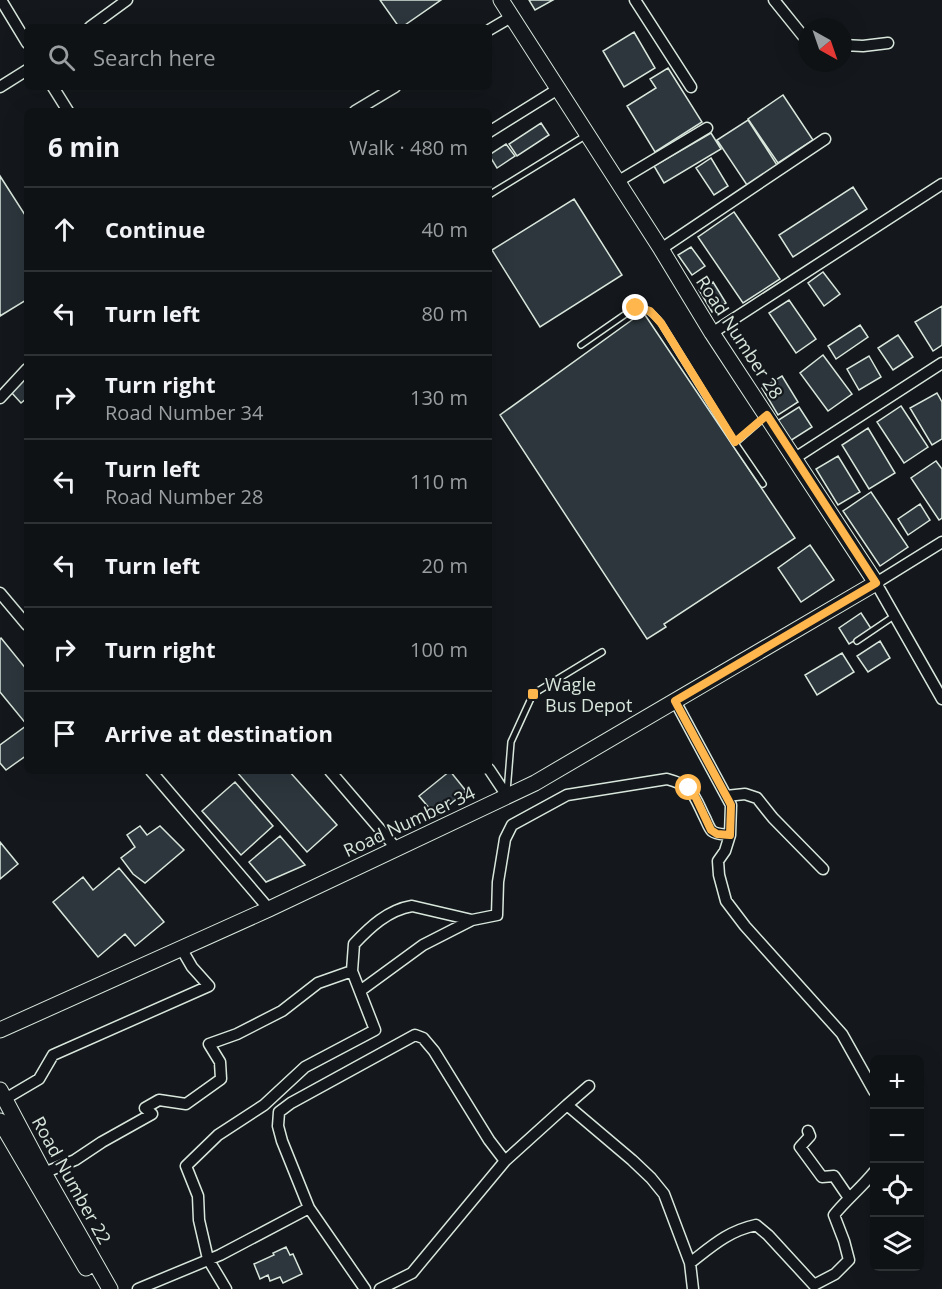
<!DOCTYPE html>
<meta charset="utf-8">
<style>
:root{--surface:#0f1215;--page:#1d2022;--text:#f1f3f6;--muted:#9b9ea0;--line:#2f3234}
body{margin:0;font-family:"Open Sans",sans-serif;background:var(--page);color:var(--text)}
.controls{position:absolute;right:18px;bottom:18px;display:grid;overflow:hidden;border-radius:9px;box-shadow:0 6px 24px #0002}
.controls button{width:54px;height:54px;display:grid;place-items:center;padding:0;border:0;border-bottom:2px solid var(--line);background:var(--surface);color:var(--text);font:30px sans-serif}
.compass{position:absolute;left:798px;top:18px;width:54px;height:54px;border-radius:50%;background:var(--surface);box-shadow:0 6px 24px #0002;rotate:140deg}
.stop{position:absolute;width:18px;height:18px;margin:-14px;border:4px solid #ffb74d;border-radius:50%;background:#fff}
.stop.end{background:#ffb74d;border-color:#fff;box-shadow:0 2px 6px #0008}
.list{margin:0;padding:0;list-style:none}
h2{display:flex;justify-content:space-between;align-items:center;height:78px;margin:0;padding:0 24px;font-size:26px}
h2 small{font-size:20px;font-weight:400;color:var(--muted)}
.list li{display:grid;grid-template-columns:39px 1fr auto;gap:18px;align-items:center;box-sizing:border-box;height:84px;padding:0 24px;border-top:2px solid var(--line)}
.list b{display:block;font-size:22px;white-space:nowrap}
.list p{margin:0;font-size:20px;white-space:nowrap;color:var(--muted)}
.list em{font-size:20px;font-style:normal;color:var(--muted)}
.icon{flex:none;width:33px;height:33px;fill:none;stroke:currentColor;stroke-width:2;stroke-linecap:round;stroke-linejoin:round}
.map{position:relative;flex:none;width:942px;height:1289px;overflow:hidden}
.search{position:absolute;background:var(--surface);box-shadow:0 6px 24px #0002;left:24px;top:24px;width:468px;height:66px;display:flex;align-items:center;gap:15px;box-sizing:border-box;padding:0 21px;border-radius:9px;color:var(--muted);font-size:22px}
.panel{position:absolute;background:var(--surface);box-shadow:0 6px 24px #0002;left:24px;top:108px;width:468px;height:666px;border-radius:9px}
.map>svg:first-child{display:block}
</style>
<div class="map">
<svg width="942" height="1289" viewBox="0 0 942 1289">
<rect width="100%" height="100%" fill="#14181c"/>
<!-- building -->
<path fill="#2c363c" stroke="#d8e6dc" stroke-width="1.5" d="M380,0H441L402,27H399Z
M529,0H553L535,10Z
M634,32L655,68L624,87L603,51Z
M668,68L702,122L655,152L627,106L656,88L650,79Z
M783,95L813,140L778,163L748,119Z
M748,120L777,165L747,185L717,140Z
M541,123L549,135L517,156L509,144Z
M711,133L721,149L664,183L654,166Z
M506,144L515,156L497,168L489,155Z
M711,158L728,186L714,195L696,168Z
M0,176L27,218V302L26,300L0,316Z
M853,187L867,209L793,257L779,235Z
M574,199L622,275L540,327L492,250Z
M734,212L780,279L743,303L698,237Z
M691,247L705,266L692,275L678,255Z
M823,272L840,294L824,306L808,283Z
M713,282L726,303L712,312L699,290Z
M789,300L816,339L796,353L769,313Z
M942,306V345L933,351L915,322Z
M643,312L795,538L664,624L666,627L647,639L500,415Z
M860,325L868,337L836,359L828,346Z
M898,335L913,357L893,370L878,348Z
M823,355L852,394L828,411L800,373Z
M869,356L881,377L859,390L847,369Z
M782,376L798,402L778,415L762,388Z
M27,377V398L21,403L11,392Z
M937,393L942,402V439L932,445L910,408Z
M901,406L928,447L904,463L877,422Z
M799,407L812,427L790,441L777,421Z
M868,428L895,473L869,489L842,445Z
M838,456L860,492L838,505L816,469Z
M936,461L942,469V518L939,520L911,478Z
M871,492L908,547L880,566L843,511Z
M920,504L930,520L908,535L898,519Z
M810,545L834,580L801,602L778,568Z
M861,613L872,630L849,644L839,628Z
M1,638L27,670V725L0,692V639Z
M880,641L890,658L868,672L857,656Z
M842,653L854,672L817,695L805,675Z
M26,726L27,755L6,770L0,763V745Z
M236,771H289L337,825L307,852Z
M450,771L466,791L436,816L419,796Z
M235,782L273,826L241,855L202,811Z
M140,826L147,835L160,826L184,850L145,883L133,874L121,858L135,847L127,835Z
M280,836L305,865L266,882L249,862Z
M0,842L18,864L0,879Z
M119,868L164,922L135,946L125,934L98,957L53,902L83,877L93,890Z
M286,1247L290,1255L293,1254L302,1274L283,1283L280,1277L270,1281L268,1275L260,1279L254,1264L274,1255L273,1253Z"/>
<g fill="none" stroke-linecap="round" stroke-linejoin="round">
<!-- lane casing -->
<g stroke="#d8e6dc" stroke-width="8">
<path id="lane" d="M489,195L585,136
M581,345L630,311C644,304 652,312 661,323L735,443
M763,484L735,443L766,416
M857,641L894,616
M507,792L511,742L533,694L602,652"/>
</g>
<!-- street casing -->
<g stroke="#d8e6dc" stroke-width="13">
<path id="street" d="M1,0L27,43
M635,0L691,87
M774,0L803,36L807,37
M90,27L127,0
M489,30L511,17
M843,45L863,46L888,43
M0,87L27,70
M53,87L68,111
M355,111L395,87
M489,132L558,89
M617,182L707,128
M661,249L825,139
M712,333L942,184
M0,398L27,369
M795,458L942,363
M942,542L876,583L942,699
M0,593L27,625
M675,701L731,805L730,835L725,851L718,861L719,875L726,901L745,926L842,1034L874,1091
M489,769L507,796
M151,771L269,909
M330,771L396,848
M726,796L745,794L757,798L773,818L823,869
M360,991L423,945L472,920
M5,1099L39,1079L53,1055L209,986L192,967L181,948
M567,1105L589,1086
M808,1131L810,1136L800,1147L822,1177L834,1176L849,1198
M44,1173L75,1160L102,1142L152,1114L145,1108L159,1100L186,1104L221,1079L220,1062L209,1044L237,1034L282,1011L318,983L352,971
M309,1208L282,1141L278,1126L279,1112L291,1103L415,1035L423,1038L434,1051L489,1140L505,1161
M690,1263C712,1246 728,1231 756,1225L768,1235L814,1285L835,1274L849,1260L844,1241L834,1215C846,1200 862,1187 874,1172
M138,1289L220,1255L309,1208L365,1289
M226,1289L208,1259L199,1220L198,1196L186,1166L218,1135L264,1105L305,1067L375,1030L352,971L354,944C370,927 388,910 412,906L472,920L497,915L498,882L505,839L512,825L567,795L667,779C694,786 694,796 705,818C707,822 709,828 712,831C717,835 724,834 730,835
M380,1289L412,1273L505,1161L567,1105L632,1160L651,1178L664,1194L690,1263L693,1289"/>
</g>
<!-- secondary casing -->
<g stroke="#d8e6dc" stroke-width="17">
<path id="secondary" d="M0,1030L269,909L535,783L876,583L712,333L661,249L501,0
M0,1090L44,1173L110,1289
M0,1121L86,1268"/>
</g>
<!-- lane -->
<use href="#lane" stroke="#14181c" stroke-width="5"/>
<!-- street -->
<use href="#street" stroke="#14181c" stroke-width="10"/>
<!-- secondary -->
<use href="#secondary" stroke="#14181c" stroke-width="15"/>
</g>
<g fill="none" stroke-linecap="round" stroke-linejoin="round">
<!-- route -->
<path stroke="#ffb74d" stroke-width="8" d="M636,308L650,311L661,323L735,442L767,415L876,583L675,701L731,805L730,835L717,834L711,830L696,798L689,788"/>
</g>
<!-- markers -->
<rect fill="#ffb74d" stroke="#14181c" stroke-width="2" x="527" y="688" width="12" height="12" rx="3"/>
<g text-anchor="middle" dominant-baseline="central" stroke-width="4.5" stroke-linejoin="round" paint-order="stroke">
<!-- street labels -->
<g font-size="18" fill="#d8e6dc" stroke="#14181c">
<text transform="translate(740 337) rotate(57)">Road Number 28</text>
<text transform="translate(409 821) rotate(-25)">Road Number 34</text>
<text transform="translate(72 1180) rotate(61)">Road Number 22</text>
</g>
<!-- poi labels -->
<g font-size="18" fill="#d8e6dc" stroke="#14181c" text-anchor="start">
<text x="545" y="684">Wagle<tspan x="545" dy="21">Bus Depot</tspan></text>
</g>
</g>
</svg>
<div class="controls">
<button>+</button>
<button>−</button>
<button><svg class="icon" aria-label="locate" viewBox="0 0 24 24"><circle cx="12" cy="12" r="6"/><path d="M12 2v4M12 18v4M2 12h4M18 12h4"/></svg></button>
<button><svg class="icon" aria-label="layers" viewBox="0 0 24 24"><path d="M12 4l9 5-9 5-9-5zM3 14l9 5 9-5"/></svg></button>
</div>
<svg class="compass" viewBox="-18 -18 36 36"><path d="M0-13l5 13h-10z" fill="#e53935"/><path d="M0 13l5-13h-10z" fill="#9b9ea0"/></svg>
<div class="stop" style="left:689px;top:788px"></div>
<div class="stop end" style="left:636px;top:308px"></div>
<div class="search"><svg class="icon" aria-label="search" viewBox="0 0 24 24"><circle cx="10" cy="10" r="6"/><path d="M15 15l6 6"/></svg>Search here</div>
<section class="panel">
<h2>6 min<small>Walk · 480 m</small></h2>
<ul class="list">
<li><svg class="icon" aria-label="ahead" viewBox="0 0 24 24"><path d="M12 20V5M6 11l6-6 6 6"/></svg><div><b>Continue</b></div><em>40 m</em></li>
<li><svg class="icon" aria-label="left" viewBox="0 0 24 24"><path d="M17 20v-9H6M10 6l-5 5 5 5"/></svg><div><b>Turn left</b></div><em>80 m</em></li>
<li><svg class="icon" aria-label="right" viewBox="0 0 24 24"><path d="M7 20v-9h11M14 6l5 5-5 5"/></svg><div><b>Turn right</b><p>Road Number 34</p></div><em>130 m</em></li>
<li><svg class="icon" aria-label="left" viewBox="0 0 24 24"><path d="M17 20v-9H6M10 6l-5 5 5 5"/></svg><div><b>Turn left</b><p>Road Number 28</p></div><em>110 m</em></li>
<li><svg class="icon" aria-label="left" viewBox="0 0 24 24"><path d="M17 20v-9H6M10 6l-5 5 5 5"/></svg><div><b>Turn left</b></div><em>20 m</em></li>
<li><svg class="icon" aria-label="right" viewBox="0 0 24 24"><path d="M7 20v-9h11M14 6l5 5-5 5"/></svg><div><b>Turn right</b></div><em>100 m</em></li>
<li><svg class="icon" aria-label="arrive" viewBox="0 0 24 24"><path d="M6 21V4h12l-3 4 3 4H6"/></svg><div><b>Arrive at destination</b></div></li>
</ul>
</section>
</div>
